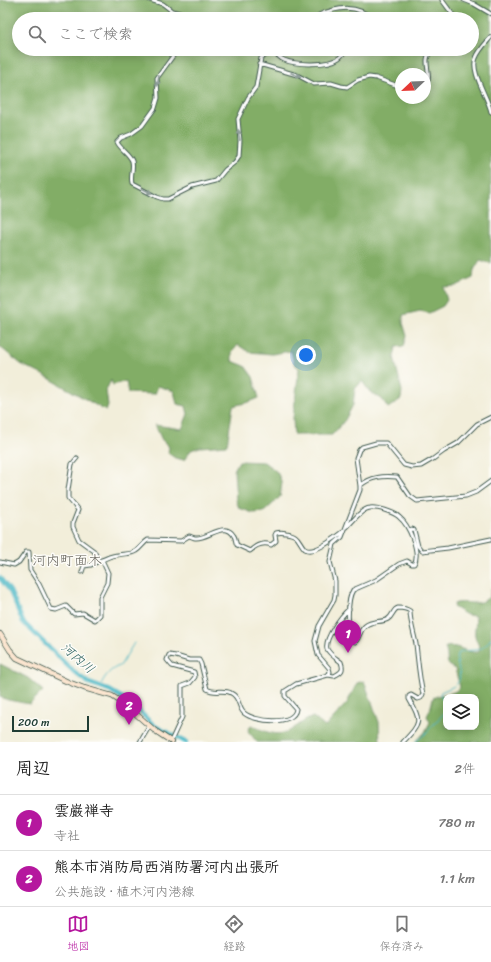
<!DOCTYPE html>
<html lang="ja">
<meta charset="utf-8">
<style>
:root{--surface:#fff;--page:#f2f2f2;--text:#222;--muted:#767676;--line:#e0e0e0;--accent:#b5179e}
body{margin:0;font-family:Sriracha,"Klee One",sans-serif;background:var(--page);color:var(--text)}
.controls{position:absolute;right:12px;bottom:12px;display:grid;overflow:hidden;border-radius:8px;box-shadow:0 2px 10px #0003}
.controls button{width:36px;height:36px;display:grid;place-items:center;padding:0;border:0;border-bottom:1px solid var(--line);background:var(--surface);color:var(--text);font:20px sans-serif}
.compass{position:absolute;left:395px;top:68px;width:36px;height:36px;border-radius:50%;background:var(--surface);box-shadow:0 2px 10px #0003;rotate:247deg}
.scale{position:absolute;left:12px;bottom:10px;width:77px;box-sizing:border-box;padding-left:4px;border:2px solid #1f3d34;border-top:0;font-size:11px;line-height:14px;white-space:nowrap;color:#1f3d34;-webkit-text-stroke:3px #fdfcf7;paint-order:stroke}
.you{position:absolute;left:306px;top:355px;width:14px;height:14px;margin:-10px;border:3px solid #fff;border-radius:50%;background:#1a73e8;box-shadow:0 0 0 6px #1a73e833}
.badge{display:grid;place-items:center;width:26px;height:26px;border-radius:50%;background:var(--accent);color:#fff;font-size:13px;font-weight:700}
.pin{position:absolute;translate:-50% -33px;filter:drop-shadow(0 1px 2px #0008)}
.pin::after{content:'';position:absolute;top:21px;width:14px;height:12px;background:inherit;clip-path:polygon(0 0,100% 0,50% 100%)}
.list{margin:0;padding:0;list-style:none}
h2{display:flex;justify-content:space-between;align-items:center;height:52px;margin:0;padding:0 16px;font-size:17px}
h2 small{font-size:13px;font-weight:400;color:var(--muted)}
.list li{display:grid;grid-template-columns:26px 1fr auto;gap:12px;align-items:center;box-sizing:border-box;height:56px;padding:0 16px;border-top:1px solid var(--line)}
.list b{display:block;font-size:15px;white-space:nowrap}
.list p{margin:0;font-size:13px;white-space:nowrap;color:var(--muted)}
.list em{font-size:13px;font-style:normal;color:var(--muted)}
.icon{flex:none;width:22px;height:22px;fill:none;stroke:currentColor;stroke-width:2;stroke-linecap:round;stroke-linejoin:round}
.map{position:relative;flex:none;width:491px;height:742px;overflow:hidden}
.search{position:absolute;background:var(--surface);box-shadow:0 2px 10px #0003;left:12px;right:12px;top:12px;height:44px;display:flex;align-items:center;gap:10px;box-sizing:border-box;padding:0 14px;border-radius:22px;color:var(--muted);font-size:15px}
.sheet{height:164px;background:var(--surface)}
nav{display:flex;justify-content:space-around;align-items:center;box-sizing:border-box;height:56px;border-top:1px solid var(--line);background:var(--surface);font-size:11px;color:var(--muted)}
nav a{display:grid;justify-items:center;gap:2px}
nav .on{color:var(--accent)}
.map>svg:first-child{display:block}
</style>
<div class="map">
<svg width="491" height="742" viewBox="0 0 491 742">
<rect width="100%" height="100%" fill="#fdfcf7"/>
<filter id="ink" filterUnits="userSpaceOnUse"><feTurbulence type="fractalNoise" baseFrequency=".025" numOctaves="2"/><feDisplacementMap in="SourceGraphic" scale="8" xChannelSelector="R" yChannelSelector="G"/><feConvolveMatrix kernelMatrix="1 2 1 2 8 2 1 2 1" color-interpolation-filters="sRGB"/></filter>
<filter id="wash" filterUnits="userSpaceOnUse"><feTurbulence type="fractalNoise" baseFrequency=".012" numOctaves="4" result="noise"/><feDisplacementMap in="SourceGraphic" scale="16" xChannelSelector="R" yChannelSelector="G"/><feGaussianBlur stdDeviation="0.9" result="paint"/><feColorMatrix in="noise" values="0 0 0 0 0 0 0 0 0 0 0 0 0 0 0 0 0 1.4 0 .05"/><feComposite in="paint" operator="in"/></filter>
<g filter="url(#wash)">
<rect width="100%" height="100%" fill="#f2eeda"/>
<!-- forest -->
<path fill="#82ad66" stroke="#50754d" fill-rule="evenodd" d="M0,0H491V263L480,260L474,270L473,278L456,286L443,287L447,300L443,306L429,313L420,311L403,315V323L407,336L404,346L396,347L394,357L402,391L401,399L388,408L382,399L370,392L362,381L355,389L353,405L345,420L332,435H294L293,418L299,368L294,364L291,351L272,354L249,352L238,345L232,352V361L245,366L253,377L259,398L249,402L233,406L227,445L200,447L191,450L184,460L175,458L168,453L169,447L162,440L155,425L182,429L188,414L186,406L177,404L174,391L158,386L155,394L128,393L126,381L113,385L111,380L106,390L108,406L106,411L47,377L21,364L0,347ZM19,19H472V49H19ZM401,74H425V98H401Z
M239,461L264,462L277,472L282,483L280,497L264,512L253,513L239,508L236,500L234,470Z
M491,589V742H416L425,732L430,722L427,716L430,710L433,698C441,693 454,696 460,687L455,669C443,663 450,660 445,648L446,647C460,644 465,654 479,652C481,646 476,642 475,636C474,629 477,623 475,616L467,615L453,607L454,604C465,599 478,609 490,596ZM446,697H476V727H446Z
M0,664L28,678L43,691L30,704L8,700L0,697Z
M364,681L379,722L380,742H257L248,731L251,725C264,731 277,738 291,730C299,725 304,720 313,717L325,727L347,703L357,683Z"/>
<g fill="none" stroke-linecap="round" stroke-linejoin="round">
<!-- stream -->
<path stroke="#4bb8c6" stroke-width="1" d="M100,687C103,678 111,668 120,666L134,643
M446,706L440,694L441,692C456,685 463,685 458,666C457,662 456,658 457,654C472,645 479,658 491,638
M415,742L424,735L446,711"/>
<!-- river -->
<path stroke="#4bb8c6" stroke-width="4.5" d="M0,578L10,591L23,622L75,673L89,683L109,690L133,704L146,718L155,726L186,742"/>
</g>
</g>
<g filter="url(#ink)">
<g fill="none" stroke-linecap="round" stroke-linejoin="round">
<!-- street casing -->
<g stroke="#3f584d" stroke-width="5">
<path id="street" d="M150,0L163,4L172,11L193,16L195,19
M442,0L456,19
M464,0L474,4L491,14
M318,19L319,15C338,7 357,4 373,19
M491,37C486,43 479,50 476,58C470,72 488,97 491,112
M178,49L157,78L158,98L155,108L142,126L131,134L121,138L117,142C121,150 129,153 132,161C134,168 130,176 132,184L157,197L163,199H168L192,187L216,181L225,170L235,162L239,156L240,141L238,119L248,98L256,87L261,58L271,52C277,53 279,58 284,60C296,65 328,66 339,58C342,56 344,52 347,49
M259,64L297,75L314,84L331,83L341,86L347,87L358,80L369,77L376,78L401,87
M425,86C435,75 419,61 433,49
M77,458L72,464L68,490V498L78,510L73,523V527L79,540L94,551L99,561
M360,486C371,476 384,476 397,477L410,496L417,501L466,496L476,492L491,481
M347,527C353,521 361,509 370,508C377,507 394,512 399,517C409,525 421,553 414,564H412L407,561L399,564L376,580L353,590C347,599 347,630 352,640L355,642C360,638 359,631 365,626C372,620 381,623 388,619C393,616 393,609 398,608C403,608 407,609 410,611C410,622 414,633 416,644C418,661 419,677 423,694L421,698L418,699L411,695L409,696V699C422,722 421,723 403,742
M409,530L412,529L414,530L418,546L422,551L448,548L491,539
M0,562L14,565L19,562L26,552H29L30,570L39,584L51,609L56,610L66,606L74,614L83,613L95,620L100,615V597L107,583L108,573L102,560C107,558 112,555 118,555C124,553 130,555 136,551C141,548 143,543 148,540L181,541L189,536C190,536 194,538 195,538C207,540 225,520 234,536C236,539 235,542 237,545L250,551C256,545 263,542 271,545L276,541L275,535L276,533C280,532 282,532 286,533C300,535 297,540 305,549C314,555 335,538 343,532
M82,572L84,566L91,565L101,560
M328,675L334,676C342,672 344,670 341,662C336,658 330,655 327,649C324,639 341,616 349,609
M171,741L182,717V686L190,683L195,677L194,672L172,666L167,660L169,655L176,656L189,660H199L201,664L207,689C214,694 224,689 231,693C240,697 238,708 244,713C255,722 294,726 296,709L285,696V691L296,684L328,675L330,672L329,668L318,655L315,641L319,626L334,600L335,595V581L330,562L333,549L334,544L342,537L360,490V486L356,458L359,450L362,447L376,443H386L404,465L412,467L421,466L433,459L444,451L458,443L477,424L491,417
M140,742L149,727"/>
</g>
<!-- secondary casing -->
<g stroke="#3f584d" stroke-width="6">
<path id="secondary" d="M0,634L10,650L17,658L68,682L84,688L112,696L127,706L154,730L172,742"/>
</g>
<!-- street -->
<use href="#street" stroke="#fff" stroke-width="3"/>
<!-- secondary -->
<use href="#secondary" stroke="#fbe5cf" stroke-width="4.5"/>
</g>
<!-- one-way arrows -->
<defs><path id="oneway-solid" d="M-6-.8H1V-3.2L6.5 0L1 3.2V.8H-6Z"/></defs>
<g fill="#8f9e9a">
<use href="#oneway-solid" transform="translate(296 75) rotate(23)"/>
<use href="#oneway-solid" transform="translate(158 81) rotate(100)"/>
<use href="#oneway-solid" transform="translate(239 135) rotate(-99)"/>
<use href="#oneway-solid" transform="translate(147 191) rotate(26)"/>
</g>
</g>
<g text-anchor="middle" dominant-baseline="central" stroke-width="3" stroke-linejoin="round" paint-order="stroke">
<!-- water labels -->
<g font-size="13" font-style="italic" fill="#2c6260" stroke="#fdfcf7">
<text transform="translate(78 658) rotate(41)">河内川</text>
</g>
<!-- quarter labels -->
<g font-size="14" fill="#68665e" stroke="#fdfcf7">
<text x="67" y="560">河内町面木</text>
</g>
</g>
</svg>
<div class="controls">
<button><svg class="icon" aria-label="layers" viewBox="0 0 24 24"><path d="M12 4l9 5-9 5-9-5zM3 14l9 5 9-5"/></svg></button>
</div>
<svg class="compass" viewBox="-18 -18 36 36"><path d="M0-13l5 13h-10z" fill="#e53935"/><path d="M0 13l5-13h-10z" fill="#767676"/></svg>
<div class="scale">200 m</div>
<div class="you"></div>
<div class="pin badge" style="left:348px;top:653px">1</div>
<div class="pin badge" style="left:129px;top:725px">2</div>
<div class="search"><svg class="icon" aria-label="search" viewBox="0 0 24 24"><circle cx="10" cy="10" r="6"/><path d="M15 15l6 6"/></svg>ここで検索</div>
</div>
<section class="sheet">
<h2>周辺<small>2件</small></h2>
<ul class="list">
<li><span class="badge">1</span><div><b>雲巌禅寺</b><p>寺社</p></div><em>780 m</em></li>
<li><span class="badge">2</span><div><b>熊本市消防局西消防署河内出張所</b><p>公共施設 · 植木河内港線</p></div><em>1.1 km</em></li>
</ul>
</section>
<nav>
<a class="on"><svg class="icon" aria-label="map" viewBox="0 0 24 24"><path d="M3 6l6-2 6 2 6-2v14l-6 2-6-2-6 2zM9 4v14M15 6v14"/></svg>地図</a>
<a><svg class="icon" aria-label="directions" viewBox="0 0 24 24"><path d="M12 3l9 9-9 9-9-9zM9 14v-3h6M13 9l2 2-2 2"/></svg>経路</a>
<a><svg class="icon" aria-label="saved" viewBox="0 0 24 24"><path d="M7 4h10v16l-5-4-5 4z"/></svg>保存済み</a>
</nav>
